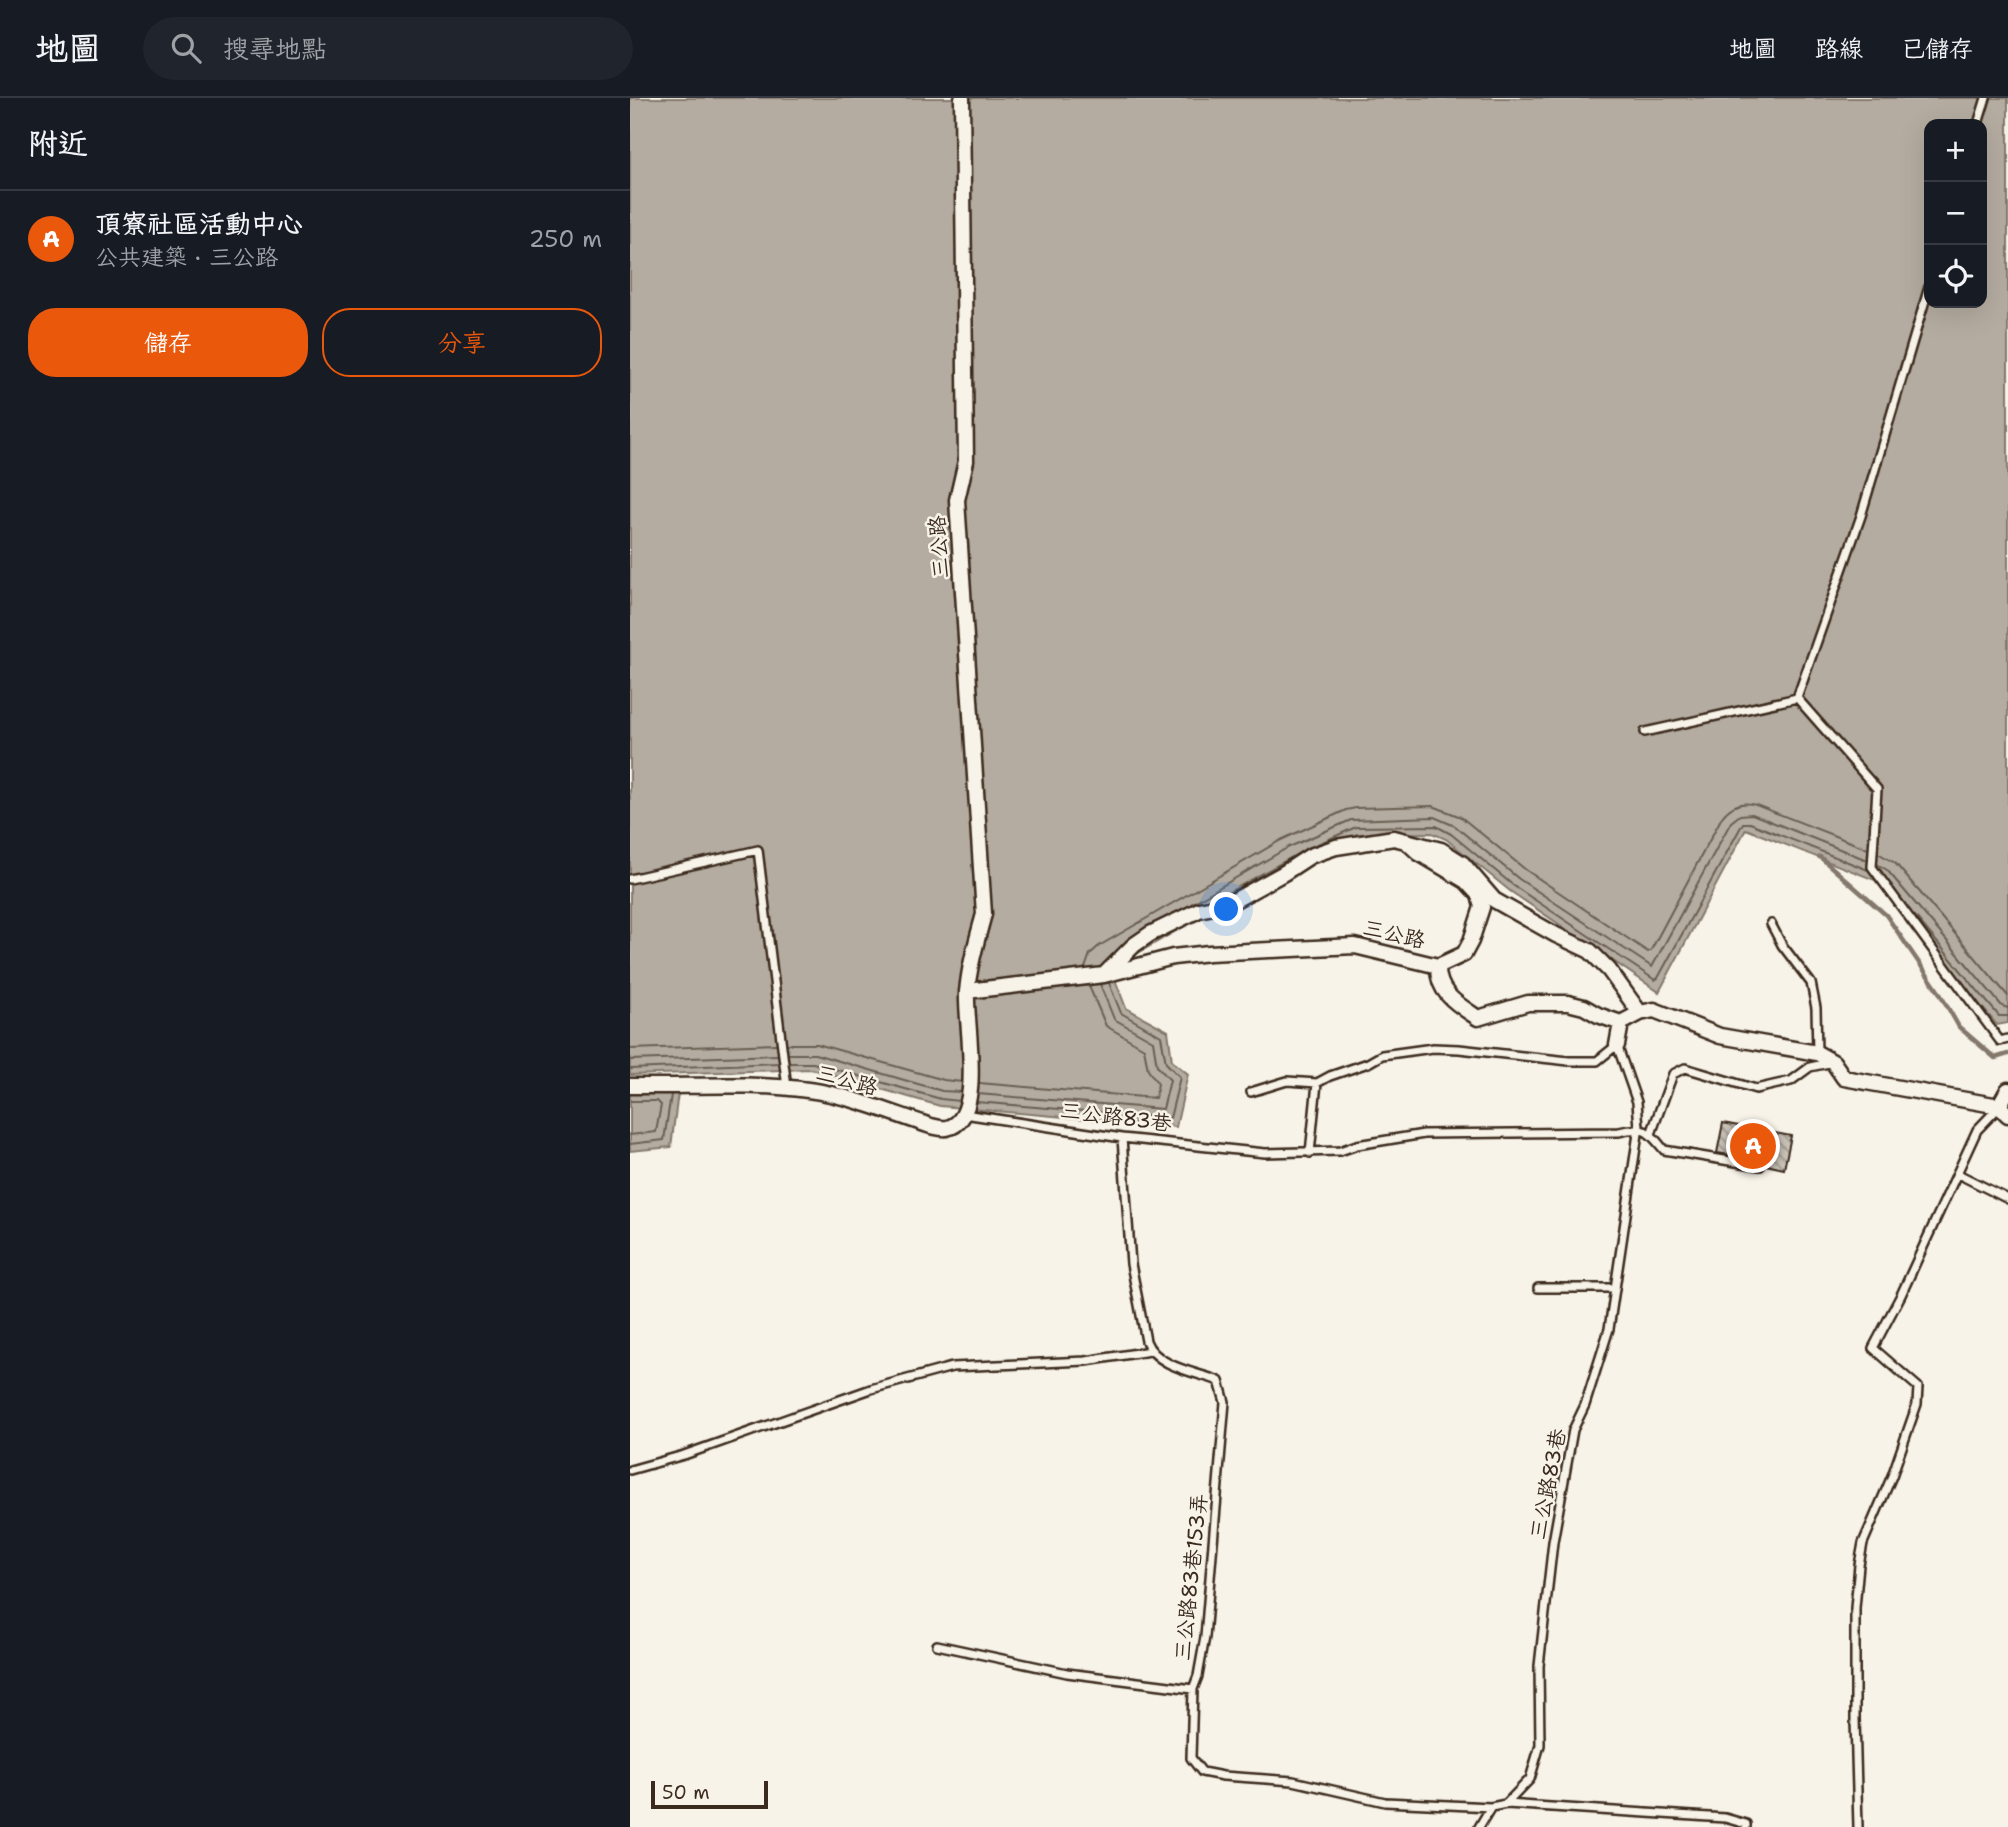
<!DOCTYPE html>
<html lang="zh-TW">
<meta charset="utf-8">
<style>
:root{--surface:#171b24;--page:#20242c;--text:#f1f3f6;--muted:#9ea1a6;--line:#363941;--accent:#ea580c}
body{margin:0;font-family:"Shantell Sans","LXGW WenKai TC",sans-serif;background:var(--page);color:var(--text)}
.controls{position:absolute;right:21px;top:21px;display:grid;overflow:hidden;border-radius:14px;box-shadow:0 7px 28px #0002}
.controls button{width:63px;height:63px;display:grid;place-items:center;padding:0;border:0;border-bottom:2px solid var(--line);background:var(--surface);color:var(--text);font:35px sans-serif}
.scale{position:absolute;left:21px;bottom:18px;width:117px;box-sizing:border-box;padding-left:7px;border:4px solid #3b2a1e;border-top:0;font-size:19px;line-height:24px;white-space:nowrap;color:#3b2a1e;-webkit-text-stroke:5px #f7f3e8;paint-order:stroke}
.you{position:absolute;left:597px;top:812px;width:24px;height:24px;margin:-18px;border:5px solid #fff;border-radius:50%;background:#1a73e8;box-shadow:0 0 0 10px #1a73e833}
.badge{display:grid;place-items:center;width:46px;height:46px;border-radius:50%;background:var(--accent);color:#fff;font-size:23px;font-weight:700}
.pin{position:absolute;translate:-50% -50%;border:4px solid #fff;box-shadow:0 2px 7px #0006}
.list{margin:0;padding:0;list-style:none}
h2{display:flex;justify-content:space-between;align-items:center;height:91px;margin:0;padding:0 28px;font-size:30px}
h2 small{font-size:23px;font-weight:400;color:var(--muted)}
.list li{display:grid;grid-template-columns:46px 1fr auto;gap:21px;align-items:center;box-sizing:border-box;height:98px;padding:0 28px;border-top:2px solid var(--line)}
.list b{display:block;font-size:26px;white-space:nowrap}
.list p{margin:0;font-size:23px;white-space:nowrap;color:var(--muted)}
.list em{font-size:23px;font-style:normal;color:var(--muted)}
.actions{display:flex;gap:14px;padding:21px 28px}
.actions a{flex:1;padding:16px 0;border:2px solid var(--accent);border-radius:28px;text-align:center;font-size:24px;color:var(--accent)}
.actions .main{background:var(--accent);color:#fff}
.icon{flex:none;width:38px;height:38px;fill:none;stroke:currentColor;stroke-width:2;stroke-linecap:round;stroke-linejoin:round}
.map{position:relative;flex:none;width:1378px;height:1729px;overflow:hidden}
header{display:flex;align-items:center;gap:42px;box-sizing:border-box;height:98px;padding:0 35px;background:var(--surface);border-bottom:2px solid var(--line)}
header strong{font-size:33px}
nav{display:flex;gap:38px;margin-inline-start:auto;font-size:24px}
.search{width:490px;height:63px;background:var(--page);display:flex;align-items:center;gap:18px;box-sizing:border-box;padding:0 24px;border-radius:38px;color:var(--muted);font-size:26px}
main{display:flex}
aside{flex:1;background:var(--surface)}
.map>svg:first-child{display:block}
</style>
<header>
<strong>地圖</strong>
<div class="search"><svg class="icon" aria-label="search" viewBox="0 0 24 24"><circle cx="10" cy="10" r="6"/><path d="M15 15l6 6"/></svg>搜尋地點</div>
<nav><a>地圖</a><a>路線</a><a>已儲存</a></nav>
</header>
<main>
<aside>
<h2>附近<small></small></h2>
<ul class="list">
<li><span class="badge">A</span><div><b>頂寮社區活動中心</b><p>公共建築 · 三公路</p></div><em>250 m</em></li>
</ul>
<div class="actions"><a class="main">儲存</a><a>分享</a></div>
</aside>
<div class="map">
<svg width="1378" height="1729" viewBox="0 0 1378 1729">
<defs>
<pattern id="building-back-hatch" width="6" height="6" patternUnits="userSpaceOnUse" patternTransform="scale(1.75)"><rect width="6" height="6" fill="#c8c1b6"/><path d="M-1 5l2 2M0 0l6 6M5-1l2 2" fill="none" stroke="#a49d93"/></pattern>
</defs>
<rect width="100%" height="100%" fill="#f7f3e8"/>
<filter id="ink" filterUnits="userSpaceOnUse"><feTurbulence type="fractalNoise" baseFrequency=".0143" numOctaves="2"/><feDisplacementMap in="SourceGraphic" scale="14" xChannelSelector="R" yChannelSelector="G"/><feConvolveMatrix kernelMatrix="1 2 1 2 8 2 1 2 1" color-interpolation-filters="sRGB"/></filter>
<g filter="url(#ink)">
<!-- water -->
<path fill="#b4aca0" stroke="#84786c" stroke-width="2" fill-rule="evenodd" d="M0,0H1378V925L1367,927L1245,782L1116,731L1029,894L880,793L816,741L802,735L727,736L664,764L481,871L496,910L538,933L542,963L558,976L546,1029L310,1008L181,971L0,977ZM1299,26H1352V205H1299Z
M49,987L41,1049L0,1053V988Z"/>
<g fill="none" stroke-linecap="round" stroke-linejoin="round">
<!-- shore -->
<path stroke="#6b5e52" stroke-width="2" d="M688,746L726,729L806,728L821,736L884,788L1025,882L1028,880L1113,725H1120L1238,772
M1248,755L1265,765L1378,898
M1247,766L1257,772L1372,908L1378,910
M592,798L671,754
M561,806L657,750L721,722L804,719L825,728L889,781L1022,869L1101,724L1110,717L1122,716L1237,762
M1285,818L1369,918H1378
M455,870L460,856L469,848L651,742L716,712L726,710L803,708L831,719L896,772L1018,854L1021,852L1092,719C1101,707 1112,703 1126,707L1238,751
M157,946H187L314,982L332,984
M0,951L146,946
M158,956H185L312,993L331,994
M0,962L148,957
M159,965H183L311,1001L329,1003
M0,971L149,965
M349,985L525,1000L528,986L518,972L514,950L476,928L459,888
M348,996L533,1011L540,982L527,968L523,943L484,921L470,886
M0,1003H27L31,1007L26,1034L0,1037
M346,1004L540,1020L550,979L536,965L531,938L491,915L479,885
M0,1046L34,1042L41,997"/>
<!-- stream -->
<path stroke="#84786c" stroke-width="4.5" d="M1190,759L1256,817L1309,894L1329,929L1365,960L1378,956"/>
</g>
<!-- building -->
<path fill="url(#building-back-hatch)" stroke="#3b2a1e" stroke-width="2" d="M1093,1025L1161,1038L1154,1071L1136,1067L1131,1062L1087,1055Z"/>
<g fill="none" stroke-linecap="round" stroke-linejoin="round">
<!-- service casing -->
<g stroke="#3b2a1e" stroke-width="12">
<path id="service" d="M1348,26L1356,0
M1167,600L1231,418L1299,189
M1015,634L1167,600L1247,691L1242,769L1370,943L1378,941
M0,781L128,752L157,990
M1141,826L1152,847L1181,885L1186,910L1187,955
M621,994L657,983L687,985L700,978L738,965L752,957L803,950L829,951L939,963H967L987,947L1007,1004L1009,1029L979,1231L955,1307L943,1332L923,1444L909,1568L910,1647L900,1681L876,1706L861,1709L849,1729
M334,1016L492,1040L635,1055L710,1053L727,1047L794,1036L989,1034C1015,1028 1018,1032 1034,1052L1130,1068
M1021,1036L1043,976L1055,970L1126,991L1161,983L1180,969L1199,965
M492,1040L501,1166L516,1243C526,1269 566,1274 589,1283L595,1304L575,1539L568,1578L563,1591L561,1660L572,1674L593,1678L663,1683L755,1704L861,1709
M680,1055L687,985
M1328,1076L1378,1101
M908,1190H985
M0,1372L54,1357L241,1291L322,1269L456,1263L520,1253
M307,1547L437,1575L563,1591
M876,1706L1095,1720L1116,1726V1729
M1228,1729L1225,1621V1510L1229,1467L1233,1445L1262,1378L1287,1306L1288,1289L1243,1250L1271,1197L1347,1032L1369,1009"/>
</g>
<!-- minor casing -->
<g stroke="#3b2a1e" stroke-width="19">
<path id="minor" d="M808,868C807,895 827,906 848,920L898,905H938L954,909L968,917L991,925
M474,877L504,847L520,836L569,812L598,806L654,775L680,758L706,749L764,740L811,752L833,766L864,802L926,837L960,853L979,872L1010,915
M337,893L474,877L543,859L579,855L725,848L808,868L834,856L841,843L852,809L849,797L836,783L789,755L776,743L764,740
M987,947L991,925L1010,915L1024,912L1090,938L1187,955L1203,964L1214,980L1369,1008L1378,1017
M0,988C58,989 119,984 178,992C219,997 261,1015 301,1028C306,1029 312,1031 317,1030C356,1023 335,923 337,895C339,868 347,842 354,816L327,402L336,363L332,0
M1369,1008L1378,992"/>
</g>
<!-- service -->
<use href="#service" stroke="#f7f3e8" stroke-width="7"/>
<!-- minor -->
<use href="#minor" stroke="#f7f3e8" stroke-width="14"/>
</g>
</g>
<g text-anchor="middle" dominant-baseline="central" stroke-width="5" stroke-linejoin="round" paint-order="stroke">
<!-- street labels -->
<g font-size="21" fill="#3b2a1e" stroke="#f7f3e8">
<text transform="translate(309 449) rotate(-94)">三公路</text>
<text transform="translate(764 836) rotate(13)">三公路</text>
<text transform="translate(217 982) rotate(15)">三公路</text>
<text transform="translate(486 1019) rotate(7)">三公路83巷</text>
<text transform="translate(918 1386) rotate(-79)">三公路83巷</text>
<text transform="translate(561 1479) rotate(-84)">三公路83巷153弄</text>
</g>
</g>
</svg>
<div class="controls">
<button>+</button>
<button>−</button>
<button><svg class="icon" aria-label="locate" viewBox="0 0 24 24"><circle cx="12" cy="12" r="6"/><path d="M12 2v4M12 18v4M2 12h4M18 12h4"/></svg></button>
</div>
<div class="scale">50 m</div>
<div class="you"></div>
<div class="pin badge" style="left:1123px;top:1048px">A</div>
</div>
</main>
